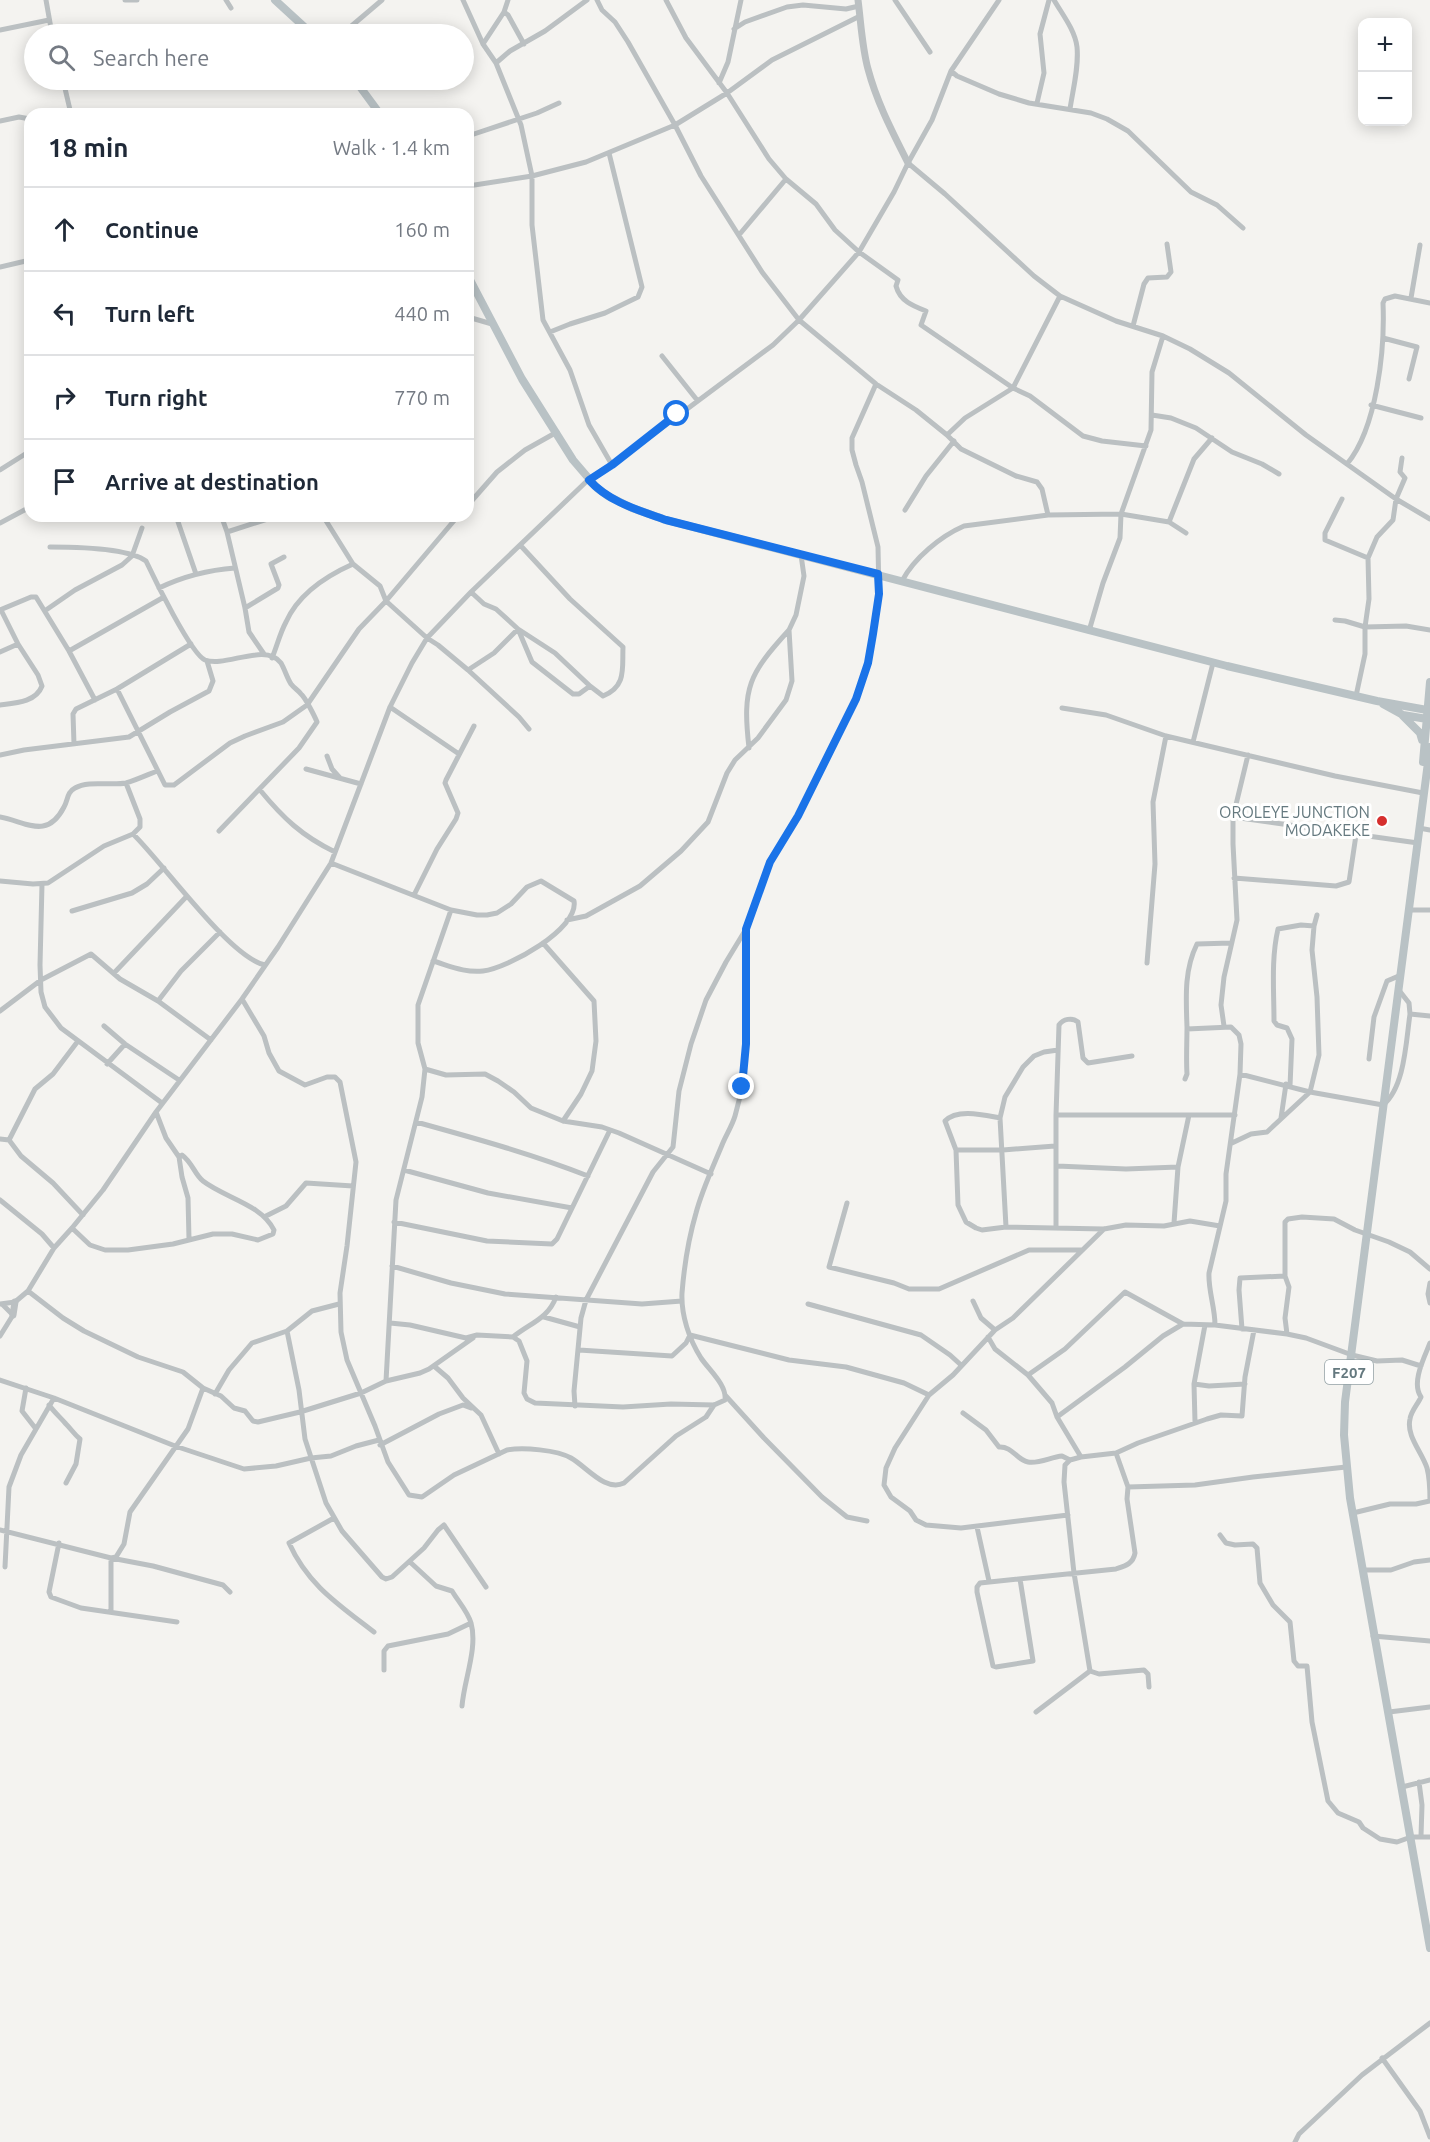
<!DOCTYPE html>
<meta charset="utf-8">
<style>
:root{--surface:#fff;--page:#f6f6f7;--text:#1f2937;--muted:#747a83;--line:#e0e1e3}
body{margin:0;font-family:Ubuntu,sans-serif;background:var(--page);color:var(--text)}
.controls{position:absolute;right:18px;top:18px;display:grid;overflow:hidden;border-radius:12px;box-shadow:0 3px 15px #0003}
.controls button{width:54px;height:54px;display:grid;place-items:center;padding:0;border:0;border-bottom:2px solid var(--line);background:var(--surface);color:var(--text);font:30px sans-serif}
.stop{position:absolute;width:18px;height:18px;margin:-14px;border:4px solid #1a73e8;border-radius:50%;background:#fff}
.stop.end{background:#1a73e8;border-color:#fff;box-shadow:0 2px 6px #0008}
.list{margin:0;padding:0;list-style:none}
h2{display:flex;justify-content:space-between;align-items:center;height:78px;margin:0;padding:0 24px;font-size:26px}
h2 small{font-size:20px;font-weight:400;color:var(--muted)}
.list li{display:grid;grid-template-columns:39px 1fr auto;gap:18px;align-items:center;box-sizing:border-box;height:84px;padding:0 24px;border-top:2px solid var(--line)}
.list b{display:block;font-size:22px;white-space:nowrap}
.list em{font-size:20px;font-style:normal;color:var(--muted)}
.icon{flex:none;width:33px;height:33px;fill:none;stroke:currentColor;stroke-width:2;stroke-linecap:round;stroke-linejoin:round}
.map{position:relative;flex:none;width:1430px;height:2142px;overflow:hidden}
.search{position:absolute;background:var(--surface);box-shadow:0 3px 15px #0003;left:24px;top:24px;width:450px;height:66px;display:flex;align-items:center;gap:15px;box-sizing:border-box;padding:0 21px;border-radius:33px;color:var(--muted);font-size:22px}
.panel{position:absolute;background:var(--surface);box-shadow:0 3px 15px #0003;left:24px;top:108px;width:450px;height:414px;border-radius:18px}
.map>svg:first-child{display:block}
</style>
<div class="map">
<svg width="1430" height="2142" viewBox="0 0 1430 2142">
<rect width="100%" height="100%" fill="#f4f3f0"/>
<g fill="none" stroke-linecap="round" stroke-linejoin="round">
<!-- minor -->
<path stroke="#bbc0c2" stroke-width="5" d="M46,0L52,34
M125,0H137
M226,0L231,8
M463,0L483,44L496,63L521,125L532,176V225L543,320L570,370L589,425L612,465
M597,0L602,10L615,22L628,42L675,125L701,176L762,272L799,320L876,384L916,410L947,435L961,449L1016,476L1037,482L1042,489L1048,515
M666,0L686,38L727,93L769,159L786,179L816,204L835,230L859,252L898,280L896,286C900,301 913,306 926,311L921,325L1013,388L1030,396L1083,436L1102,441L1146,446
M895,0L930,52
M999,0L951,71L932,120L908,163L945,194L1034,276L1060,296L1116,321L1163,336L1190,349L1229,373L1306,435L1396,499L1430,519
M1054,0C1062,14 1075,30 1077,47C1079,67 1073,89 1070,109
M504,12L508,15L524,44
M734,29L745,22L787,7L803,5L846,9L859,6
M0,30L49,20
M342,34L382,0
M483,44L504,12L508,0
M496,63L510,51L545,31L587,0
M951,71L957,76L999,94L1029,103L1091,113L1107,119L1128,131L1191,192L1217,205L1243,228
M63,80L71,114
M719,83L728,62L741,0
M1037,103L1044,73L1040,34L1049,0
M0,121L19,117L30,119
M468,136L537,113L559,103
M468,186L532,176L586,162L675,125L727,93L772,60L860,16
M739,235L786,179
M0,267L30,260
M1411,298L1420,245
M468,317L492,324
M1133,326L1144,284L1148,278L1167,277L1171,272L1167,244
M550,332L570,324L605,313L638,297L642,287L609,153
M1383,338L1417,347L1409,379
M662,356L697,400
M1371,405L1421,418
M1152,415L1171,418L1196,428L1232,452L1262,464L1279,474
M947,435L965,418L1013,388L1060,296
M1347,464C1377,428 1385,349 1383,303L1385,299L1395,296L1430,303
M0,470L30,451
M1342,499L1325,533V540L1368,558
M468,505L497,472L525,450L557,432
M905,510L926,476L954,441
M176,516L196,574
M323,516L353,564L380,586L386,601L427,638L438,645L468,670L519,717L529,729
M222,518L227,532L245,608L249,632L264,654
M1169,522L1194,459L1212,438
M0,523L30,507
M227,532L277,516
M50,547C73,547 128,548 146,561C154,578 191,654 205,660C225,668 265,642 281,663C285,670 287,678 291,684C294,688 298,690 301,694C305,697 315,717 317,722L299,748L219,831
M902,581C914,558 941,536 964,526L1048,515L1121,514L1169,522L1186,533
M159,588C184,576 208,570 235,568
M471,592L484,604L496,609L518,629L532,662L573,694H579L590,686L603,696C627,686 622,668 623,647L570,599L521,546
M245,608L278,588L279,585L271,564L284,557
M0,610L31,597H36L69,651L95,700
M46,610L75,590L122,565L132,556L142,528
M1335,620L1345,621L1365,627L1406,626L1430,630
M1089,631L1103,583L1120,538L1121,514L1151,430L1152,372L1163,336
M69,651L164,597
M0,652L18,644
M272,658C277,646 280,633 286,622C298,595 326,576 353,564
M468,670L494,653L518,629L555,653L590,686
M117,689L165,785H174L230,743L245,736L283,722L307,705L359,629L386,601L458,516
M1356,696L1365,654V627L1369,599L1368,558L1377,537L1393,520L1396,499L1405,478L1400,472L1402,458
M0,705C16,703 36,702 42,686L38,675L18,644L1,610
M390,707L459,754
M1062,708L1106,715L1166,736L1335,776L1423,793
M1193,742L1213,663
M74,744L73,714L76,709L117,689L191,644
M749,748C742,687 749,674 789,630
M0,755L24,750L129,737L170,712L209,691L213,681L207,661
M327,756L332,769L340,778
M306,769L361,784
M260,790C283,818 302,836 335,852
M0,817C27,822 47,840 64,807C68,800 67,792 75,788C89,780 110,786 126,783C136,780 147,775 157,771
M1233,817L1418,843
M1419,828L1430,830
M133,834C163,863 230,958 265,965
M331,863L451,910L477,915H487L497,913L511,904L527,887L541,881L574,901C579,929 508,968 483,971C465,973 450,966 433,961
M1234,878L1336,886L1349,882L1356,835
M0,881L33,884L48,883L104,846L133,834L140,827V819L126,783
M42,884L40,965L41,992L45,1007L61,1028L162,1103
M414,895L437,849L456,819L458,813L445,783L446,780L474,726
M1409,910H1430
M72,911L132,893L147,884L164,868
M567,920L586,916L640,886L681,851L708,822L727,773L735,760L758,738L786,700L792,681L789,630L796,615L804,576L801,555
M543,943L594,1001L596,1041L592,1071L581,1094L563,1121
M1147,963L1155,864L1153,802L1166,736
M114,973L187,896
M1398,989L1409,1003L1410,1014L1430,1016
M242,999L264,1036L269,1053L279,1071L305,1085L327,1077H335L340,1082L356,1162L347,1246L340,1293L341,1332L347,1360L375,1426L388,1462L409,1495L422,1497L454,1475L507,1450C523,1447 557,1450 571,1458C587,1467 605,1492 624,1483L676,1436L706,1417L714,1405
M158,1001L181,971L220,932
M0,1011L41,980L91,954L120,979L158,1001L211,1040
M104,1026L125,1044L179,1080
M1224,1026L1221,1005L1224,977L1237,920L1233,844V817L1248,755
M1187,1029L1231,1027L1239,1035L1241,1044L1240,1074L1226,1174V1201L1209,1273C1208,1290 1215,1307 1215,1325
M1369,1059L1374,1017L1387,981L1401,975
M107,1064L125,1044
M425,1069L446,1075L485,1074L498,1081L514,1092L531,1108L563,1121L602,1127L619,1133L711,1174
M1240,1074L1310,1092L1383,1105C1405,1087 1406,1041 1410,1014
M1185,1079L1187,1074C1186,1058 1187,1042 1187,1027C1186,998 1184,970 1197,944L1231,943
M1290,1086L1292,1039L1287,1028L1277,1025L1274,1021C1274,991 1271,959 1278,929L1301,925L1314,926L1317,915
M156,1112L166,1138L179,1157L182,1177L188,1198L189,1239
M1056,1115H1235
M1000,1118C984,1115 957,1108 945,1121L956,1150L958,1205L966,1222L976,1228L982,1230L1006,1227L1104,1229L1126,1225L1164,1226L1190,1221L1220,1226
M1281,1118L1286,1084
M416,1122C474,1138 532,1154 588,1176
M0,1139L9,1140L21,1156L53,1183L83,1215
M9,1140L35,1089L53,1074L78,1041
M1232,1143L1251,1134L1267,1132L1310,1092L1319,1055L1317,997L1312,950L1314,926
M956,1150H1003L1055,1146
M1057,1166L1126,1169L1178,1167
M404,1170L488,1193L572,1208
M0,1200L42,1234L54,1248
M847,1203L829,1267L894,1283L909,1289H939L1029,1250H1082
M264,1217L286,1206L306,1183L353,1186
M394,1222L487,1241L552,1244L557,1239L610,1130
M1174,1223L1178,1167L1189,1115
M1006,1227L1000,1118L1005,1097L1023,1067L1034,1056L1044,1052L1058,1050
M72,1228L90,1245L105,1250H128L173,1244L213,1234H232L258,1240L273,1234L274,1230C261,1204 225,1198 203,1181C195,1175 192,1162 182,1155L179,1157
M1056,1228V1115L1059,1025C1063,1019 1072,1017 1078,1022L1083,1058L1088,1063L1132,1056
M392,1266L451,1283L505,1294L642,1304L682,1301
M1430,1283L1428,1294L1430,1303
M28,1291L63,1318L84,1331L138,1357L183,1372L203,1388L221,1396L234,1408L245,1411L253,1421L258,1422L300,1412L361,1393L386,1381L420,1373L429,1369L473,1338
M973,1301L981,1318L995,1330
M0,1304L15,1302L28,1291L54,1248L72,1228L103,1190L156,1112L242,999L278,947L331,863L390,707L412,663L427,638L471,592L589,479L612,465L773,345L799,320L859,252L894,192L908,163
M339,1304L312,1311L287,1331L299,1390L305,1439L326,1503L342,1531L382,1577L386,1579L392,1577L424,1548L438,1530L444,1525L486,1587
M808,1304L921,1335L950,1355L961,1365
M544,1317L580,1327
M390,1323L410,1325L466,1338L477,1335L513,1337L519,1341L527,1361L524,1393L527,1399L535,1403L623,1407L671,1404L714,1405L725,1400C727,1385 709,1370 701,1358C689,1339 681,1315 682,1293C684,1268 689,1237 696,1213C702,1190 713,1167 722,1145C726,1135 732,1126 735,1116C752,1059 746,990 746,931
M1242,1329L1239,1290L1240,1278L1285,1276
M1287,1334L1285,1318L1289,1287L1285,1276V1222L1288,1219L1302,1217L1334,1219L1355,1230L1389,1242L1410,1252L1430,1269
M0,1336L13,1315L2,1304
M513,1337C530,1323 548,1319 556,1297
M988,1337L995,1349L1028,1375L1052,1403L1057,1417L1081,1457
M579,1350L672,1356L686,1343L690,1335L789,1360L846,1367L904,1383L929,1395
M434,1366L448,1378L463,1398L481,1415L499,1454
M1028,1375L1065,1349L1125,1292L1183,1324L1215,1325L1287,1334L1306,1338L1352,1355L1377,1361L1402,1360L1421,1366
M0,1380L54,1398L175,1446L244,1469L276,1466L311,1458L331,1456L356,1446L379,1440
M386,1381L396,1200L422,1097L425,1069L418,1043V1005L451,910
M1194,1384L1209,1386L1245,1384
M26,1388L22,1411L36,1429
M215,1394L229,1370L252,1343L287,1331
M725,1395L764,1438L822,1497L847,1517L867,1521
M49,1405C55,1413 60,1417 66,1424C71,1429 74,1434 80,1439L76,1464L66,1483
M575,1406L574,1391L581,1318L586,1300L653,1172L673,1147L679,1091L691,1044L706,1000L726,962L746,929L770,862L798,816L856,699L868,663L879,594L878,547L862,482L856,465L852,450V438L876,384
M963,1413L986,1430L999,1447C1012,1446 1017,1460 1028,1462C1039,1464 1051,1457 1062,1456L1070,1460
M1057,1417L1125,1367L1163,1336L1183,1324
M1195,1422L1194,1384L1205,1325
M380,1445L439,1414L463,1405L471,1408
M1128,1487L1195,1485L1253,1477L1346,1467
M1430,1501C1430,1490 1430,1479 1427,1468C1422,1452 1406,1436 1410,1419C1411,1411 1418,1404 1421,1397C1411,1383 1424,1358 1430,1343
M1353,1513L1390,1504H1416L1430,1501
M1068,1515L961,1528L926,1525L916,1520L910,1511L891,1497L884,1485L886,1468L895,1448L929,1395L953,1375L995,1330L1013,1318L1104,1229
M334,1518L289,1543C308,1585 338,1604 374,1632
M977,1527L989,1581
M0,1530L111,1558L153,1566L223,1585L230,1592
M1220,1535L1226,1543L1235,1545L1253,1544L1257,1548L1260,1583L1273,1605L1290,1622L1294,1661L1298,1666H1307L1312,1722L1328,1801L1338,1813L1359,1822L1363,1828L1380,1839L1397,1842L1411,1837H1430
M59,1543L49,1592L51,1597L81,1608L177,1622
M410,1562L436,1586L452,1591C458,1601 468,1612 471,1623C478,1648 464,1680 462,1706
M5,1567L9,1487L21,1455L54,1398
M1364,1570H1391L1414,1562L1430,1560
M1020,1579L1033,1661L996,1667L993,1666L977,1592V1587L980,1583L1116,1569C1125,1566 1133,1564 1135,1553L1127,1499L1128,1487L1116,1453
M111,1612V1558L116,1557L124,1544L130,1512L188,1429L203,1388
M1373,1636L1430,1641
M384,1670V1651L388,1646L448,1634L471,1623
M1090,1671L1074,1573L1064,1482L1065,1465L1070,1460L1081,1457L1116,1453L1138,1443L1207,1419L1221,1415L1242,1416L1245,1377L1254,1330
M1090,1671L1099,1674L1144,1670L1148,1674L1149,1687
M1036,1712L1090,1671
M1389,1712L1430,1707
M1419,1782L1422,1805L1421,1836
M1402,1787L1430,1780
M1382,2058L1420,2111L1430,2137
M1295,2142L1299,2134L1362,2075L1430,2023"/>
<!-- tertiary -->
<path stroke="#bbc0c2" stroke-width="7" d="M858,0C861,23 862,47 868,69C877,103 893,133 908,163
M13,1315L15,1302"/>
<!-- primary -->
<path stroke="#b9c2c5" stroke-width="8" d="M275,0L312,34
M355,80L380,114
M468,276L522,379L573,460L597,488L608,496L632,508L666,520L1227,666L1377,701L1427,710L1430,714
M1383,704L1403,715L1427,719L1429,717
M1403,716L1420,733L1422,740
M1430,747L1345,1402L1344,1435L1350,1498L1430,1948
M1423,762L1430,682"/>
</g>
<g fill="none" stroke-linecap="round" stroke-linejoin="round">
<!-- route -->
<path stroke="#1a73e8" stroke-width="8" d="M677,414L612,465L589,480C609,502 638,510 666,520L878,574L879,594L873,634L868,663L856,699L798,816L770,862L746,929V1044L742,1087"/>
</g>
<!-- markers -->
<circle fill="#d62f2e" stroke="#fff" stroke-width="2" cx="1382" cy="821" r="6"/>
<g text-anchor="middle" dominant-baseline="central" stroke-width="6" stroke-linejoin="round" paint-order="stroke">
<!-- shield labels -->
<rect fill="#fff" stroke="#93a1a5" stroke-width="1.5" x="1325" y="1360" width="48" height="24" rx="4.5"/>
<g font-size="15" font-weight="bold" fill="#65797f">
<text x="1349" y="1372">F207</text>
</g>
<!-- poi labels -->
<g font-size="16" fill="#65797f" stroke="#fff" text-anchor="end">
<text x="1370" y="812">OROLEYE JUNCTION<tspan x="1370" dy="18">MODAKEKE</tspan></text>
</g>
</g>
</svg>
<div class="controls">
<button>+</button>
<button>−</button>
</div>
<div class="stop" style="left:677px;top:414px"></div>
<div class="stop end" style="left:742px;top:1087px"></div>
<div class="search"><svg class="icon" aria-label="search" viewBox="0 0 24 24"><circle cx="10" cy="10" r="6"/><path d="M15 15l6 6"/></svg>Search here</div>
<section class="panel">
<h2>18 min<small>Walk · 1.4 km</small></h2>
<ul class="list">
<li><svg class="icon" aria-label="ahead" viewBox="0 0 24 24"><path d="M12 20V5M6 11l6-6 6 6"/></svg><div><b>Continue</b></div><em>160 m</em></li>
<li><svg class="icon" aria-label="left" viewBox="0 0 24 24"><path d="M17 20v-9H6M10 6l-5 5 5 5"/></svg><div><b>Turn left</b></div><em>440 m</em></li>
<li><svg class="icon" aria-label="right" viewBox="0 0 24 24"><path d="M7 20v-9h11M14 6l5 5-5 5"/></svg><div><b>Turn right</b></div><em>770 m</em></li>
<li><svg class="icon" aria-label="arrive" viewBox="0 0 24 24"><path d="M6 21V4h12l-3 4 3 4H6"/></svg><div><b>Arrive at destination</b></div></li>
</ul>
</section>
</div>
